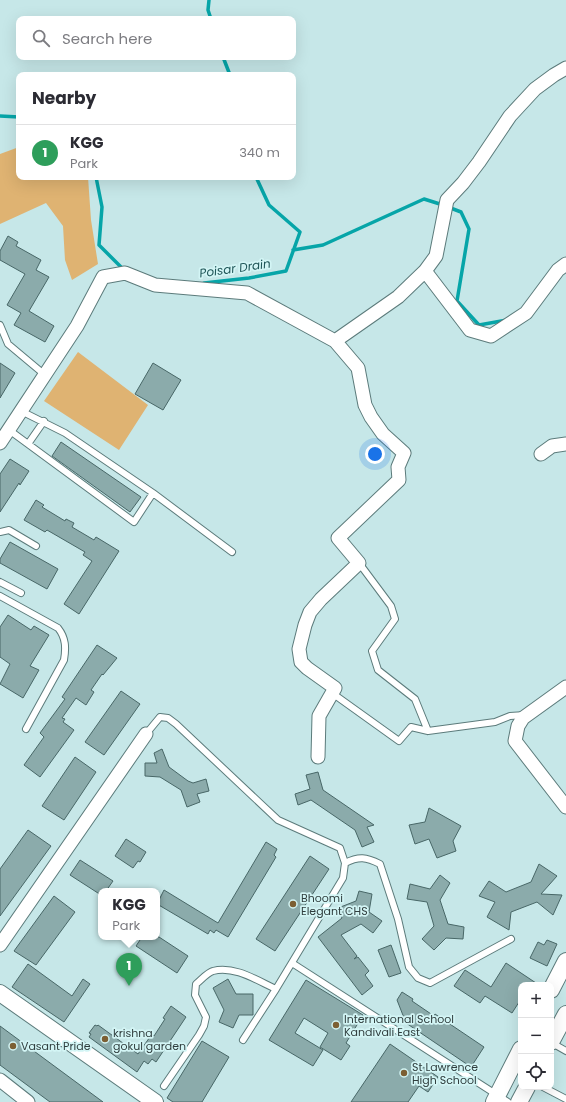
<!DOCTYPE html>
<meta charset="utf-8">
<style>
:root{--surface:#fff;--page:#f2f2f3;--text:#2b2b33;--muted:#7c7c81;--line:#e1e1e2;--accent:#0b8043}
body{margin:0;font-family:Poppins,sans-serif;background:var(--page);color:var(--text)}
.controls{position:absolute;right:12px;bottom:12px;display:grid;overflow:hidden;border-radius:8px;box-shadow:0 4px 16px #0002}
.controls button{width:36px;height:36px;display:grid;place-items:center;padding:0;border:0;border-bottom:1px solid var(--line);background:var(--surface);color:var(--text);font:20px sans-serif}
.you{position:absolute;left:375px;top:454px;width:14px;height:14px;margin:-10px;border:3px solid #fff;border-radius:50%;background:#1a73e8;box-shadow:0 0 0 6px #1a73e833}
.badge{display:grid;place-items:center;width:26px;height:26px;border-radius:50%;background:var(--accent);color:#fff;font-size:13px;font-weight:700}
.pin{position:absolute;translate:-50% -33px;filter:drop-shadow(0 1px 2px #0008)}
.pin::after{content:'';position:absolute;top:21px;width:14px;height:12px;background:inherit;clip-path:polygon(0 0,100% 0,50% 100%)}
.popup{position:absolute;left:98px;top:888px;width:62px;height:52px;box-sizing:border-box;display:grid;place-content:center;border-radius:8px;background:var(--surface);filter:drop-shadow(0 1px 3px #0005);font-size:13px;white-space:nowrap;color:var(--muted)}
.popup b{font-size:15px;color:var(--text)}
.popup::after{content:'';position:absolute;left:50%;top:100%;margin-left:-8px;border:8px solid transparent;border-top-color:var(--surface)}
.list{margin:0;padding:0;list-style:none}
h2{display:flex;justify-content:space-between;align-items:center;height:52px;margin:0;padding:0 16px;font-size:17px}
h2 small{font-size:13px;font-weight:400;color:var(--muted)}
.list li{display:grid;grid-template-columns:26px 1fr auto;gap:12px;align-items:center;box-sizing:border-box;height:56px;padding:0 16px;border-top:1px solid var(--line)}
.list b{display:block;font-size:15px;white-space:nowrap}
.list p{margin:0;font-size:13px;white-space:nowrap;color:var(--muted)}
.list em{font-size:13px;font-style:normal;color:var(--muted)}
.icon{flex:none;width:22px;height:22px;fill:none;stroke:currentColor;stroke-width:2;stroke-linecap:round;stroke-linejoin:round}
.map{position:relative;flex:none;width:566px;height:1102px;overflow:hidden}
.search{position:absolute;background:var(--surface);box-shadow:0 4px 16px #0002;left:16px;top:16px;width:280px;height:44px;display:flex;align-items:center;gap:10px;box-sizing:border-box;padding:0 14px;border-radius:8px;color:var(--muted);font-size:15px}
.panel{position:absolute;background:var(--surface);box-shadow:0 4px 16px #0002;left:16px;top:72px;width:280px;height:108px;border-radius:8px}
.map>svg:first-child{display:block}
</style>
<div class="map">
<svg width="566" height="1102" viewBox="0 0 566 1102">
<rect width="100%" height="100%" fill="#c6e7e8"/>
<!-- green -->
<path fill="#dfb372" d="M19,147V177H88L91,220L98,264L72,280L65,260L63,226L46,203L0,224V154Z
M78,352L148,405L119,450L44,401Z"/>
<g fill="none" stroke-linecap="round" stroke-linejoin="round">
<!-- stream -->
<path stroke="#06a5a8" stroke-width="3.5" d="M209,0L208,10L211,19
M223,57L230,75
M0,116L19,117
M96,177L102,207L99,245L123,269
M448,207L461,212L469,229L457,301L479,325L507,320
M293,250L323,245L424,199L443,205
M204,283L249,278L286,271L300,232L269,205L256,177"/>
</g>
<!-- building -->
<path fill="#8babab" stroke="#486767" d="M8,236L18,242L16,246L41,260L36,270L49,277L29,311L54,326L45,342L14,325L21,313L7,305L25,274L0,260V251Z
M0,363L15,373L0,398Z
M153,363L181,380L163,410L135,394Z
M61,442L141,497L130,512L52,456Z
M10,459L29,471L20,485L19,483L0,512V474Z
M36,500L44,505L42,507L65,521L66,519L74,523L72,527L94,540L96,537L119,551L79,614L64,604L92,561L83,555L85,552L47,530L45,532L24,520Z
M10,542L58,569L47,589L0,563V559Z
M8,615L31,630L34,626L49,635L30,666L39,670L23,698L0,684L10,664L0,657V627Z
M97,645L117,658L103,675L102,674L91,690L94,692L86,705L76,698L62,718L65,719L63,722L74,730L40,777L24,765L44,737L40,733L65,699L62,697Z
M121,691L140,704L104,755L85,742Z
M162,749L169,767L188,781L193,783L206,779L209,791L197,794L200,802L187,807L181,790L160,777L145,776V763H157L154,753Z
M75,757L96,772L64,820L42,806Z
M318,772L323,790L374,825L367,827L374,842L362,847L355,830L311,800L298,805L295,794L310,789L306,775Z
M429,808L461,826L453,841L456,851L437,858L429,839L415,844L409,825L425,822Z
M28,830L51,846L0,916V869Z
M126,839L146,852L140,862L138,861L133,868L115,856Z
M266,842L277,849L274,855L276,857L228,937L216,930L214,933L210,930L208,934L157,904L164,890L218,923Z
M310,856L329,869L275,951L256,939Z
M80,860L113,881L106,891H101V895L70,875Z
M539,864L557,876L541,894L562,895L553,915L537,902L511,912L509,930L487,917L495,902L479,896L489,881L506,892L531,882Z
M440,875L450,883L440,900L448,924L464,927L463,939L446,938L434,950L422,939L434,926L427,902L407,899L410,884L430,889Z
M359,891L372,894L369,912L382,921L373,933L361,924L341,935L357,956L354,959L358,957L369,971L365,975L373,986L362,995L318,937L342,918L338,908L356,901Z
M54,896L75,912L36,965L14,951Z
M142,937H159L188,956L177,973L136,946Z
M547,940L557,944L547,966L530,958L538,942L544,945Z
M391,945L401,973L389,977L378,950Z
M506,963L539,985H521V999L512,1013L485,996L480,1003L454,986L465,970L491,987Z
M28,964L72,996L83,979L90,984L64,1022L12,987Z
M228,979L236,994H253V1015H239L233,1028L219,1022L224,1010L213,988Z
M306,980L363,1015L346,1043L350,1046L341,1060L320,1047L328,1033L304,1018L295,1033L323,1050L313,1066L269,1040Z
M402,992L413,999L412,1001L434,1016L435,1014L484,1047L471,1067L406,1023L397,1000Z
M171,1006L186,1017L156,1062L152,1059L148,1064L144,1061L137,1072L89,1037L91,1034L89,1033L95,1025L97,1026L98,1025L138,1054L152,1034L154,1036L165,1019L163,1018Z
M0,1026L103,1102H50L0,1065Z
M202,1041L229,1057L202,1102H173L167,1098Z
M390,1044L438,1077L428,1092L419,1086L408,1102H351Z"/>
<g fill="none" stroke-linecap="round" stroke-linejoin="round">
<!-- service casing -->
<g stroke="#5c7b7b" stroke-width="8">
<path id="service" d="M0,325L8,344L45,375
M21,411L65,433L153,493L232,552
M9,430L134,522L153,493
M28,444L44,421
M0,532L9,530L36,546
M359,563L391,606L395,619L372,651L378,670L415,699L428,731
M0,582L21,593
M0,596L58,628C66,638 66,648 64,660L26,729
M332,693L399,741L411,727L428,731L495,722L510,716L525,715
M146,734L160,717L168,718L176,724L278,820L340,848L345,863L343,878L276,989C258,981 234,965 213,971C208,972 201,980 196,984L195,995L206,1017L204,1026L199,1035L164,1086
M345,863C359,856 366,857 380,864L398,919L409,967L418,978L430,983L511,939
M292,963L508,1102
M243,1040L276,989
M552,1043L566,1051
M543,1087L566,1099"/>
</g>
<!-- minor casing -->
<g stroke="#5c7b7b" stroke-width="15">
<path id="minor" d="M425,271L470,330L491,336L526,313L558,270L566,264
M335,341L398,297L425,271L436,256L447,200L463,183L479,162L510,116L535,89L554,75L566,68
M0,443L77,326L103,277L125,273L155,285L247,293L335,341L358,368L365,405L371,417L383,434L404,453L398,467L399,480L338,538L359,563L321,599L310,612L305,625L299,649L301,662L307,668L335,688L319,716L318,757
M541,454L552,446L566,444
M566,687L523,718L518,726L515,741L566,807
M0,945L146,734
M0,1080L28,1102"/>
</g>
<!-- tertiary casing -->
<g stroke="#5c7b7b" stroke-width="18">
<path id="tertiary" d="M551,990L566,961
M0,993L155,1102
M551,1042L566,1014
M494,1102L521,1049
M519,1102L527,1087"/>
</g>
<!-- service -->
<use href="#service" stroke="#fff" stroke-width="6"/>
<!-- minor -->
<use href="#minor" stroke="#fff" stroke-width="13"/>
<!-- tertiary -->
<use href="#tertiary" stroke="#fff" stroke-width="16"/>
</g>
<!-- markers -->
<g fill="#7c5f33" stroke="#d3f5f5" stroke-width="1.5">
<circle cx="293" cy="904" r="4"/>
<circle cx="336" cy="1025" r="4"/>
<circle cx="105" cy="1039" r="4"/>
<circle cx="13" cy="1046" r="4"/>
<circle cx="404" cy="1073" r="4"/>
</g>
<g text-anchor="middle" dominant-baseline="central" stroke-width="3.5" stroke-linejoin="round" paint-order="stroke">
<!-- poi labels -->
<g font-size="11" fill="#303e3e" stroke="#d3f5f5" text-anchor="start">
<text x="301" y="898">Bhoomi<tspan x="301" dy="13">Elegant CHS</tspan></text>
<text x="344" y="1019">International School<tspan x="344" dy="13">Kandivali East</tspan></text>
<text x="113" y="1033">krishna<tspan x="113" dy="13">gokul garden</tspan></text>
<text x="21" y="1046">Vasant Pride</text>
<text x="412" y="1067">St Lawrence<tspan x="412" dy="13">High School</tspan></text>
</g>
<!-- water labels -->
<g font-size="12" font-style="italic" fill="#205658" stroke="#d3f5f5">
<text transform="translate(235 268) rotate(-8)">Poisar Drain</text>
</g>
</g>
</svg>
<div class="controls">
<button>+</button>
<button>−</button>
<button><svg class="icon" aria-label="locate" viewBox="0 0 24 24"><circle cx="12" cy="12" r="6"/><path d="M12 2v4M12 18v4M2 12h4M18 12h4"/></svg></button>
</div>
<div class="you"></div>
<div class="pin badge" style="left:129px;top:986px;background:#2e9e5b">1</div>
<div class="popup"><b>KGG</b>Park</div>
<div class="search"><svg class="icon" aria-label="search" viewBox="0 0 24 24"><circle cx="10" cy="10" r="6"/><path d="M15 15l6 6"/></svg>Search here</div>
<section class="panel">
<h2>Nearby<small></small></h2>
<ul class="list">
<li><span class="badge" style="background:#2e9e5b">1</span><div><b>KGG</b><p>Park</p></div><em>340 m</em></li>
</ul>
</section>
</div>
